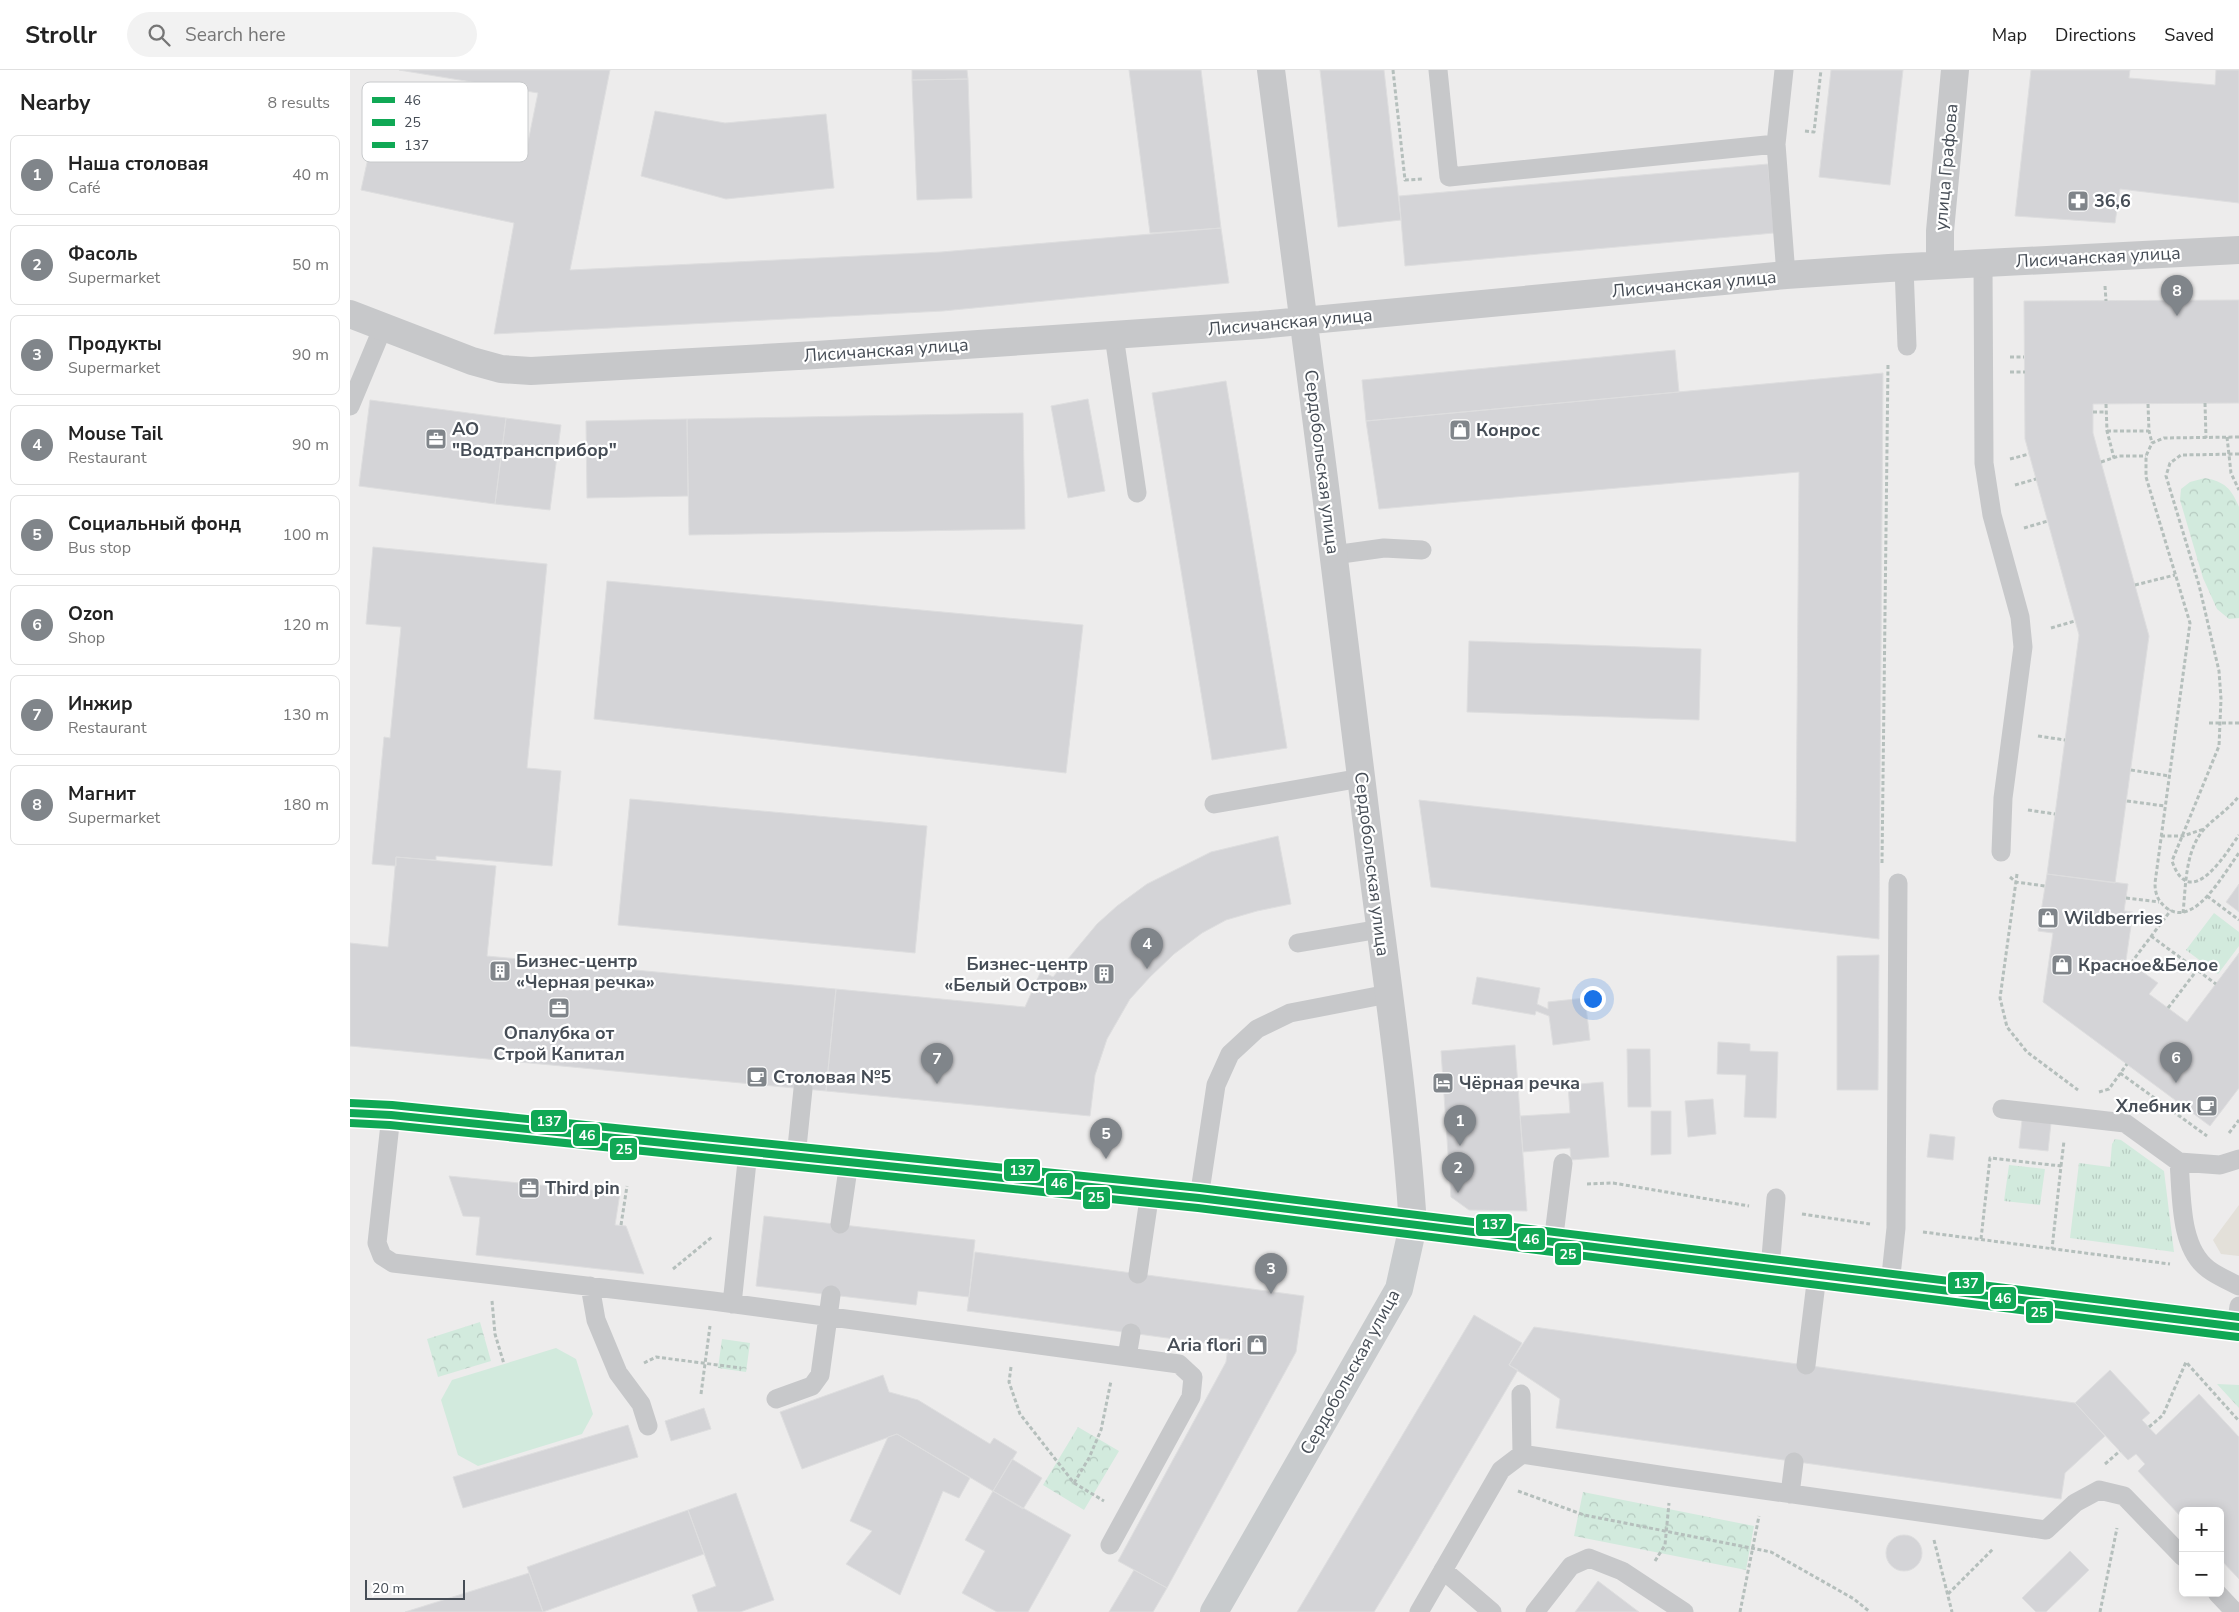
<!DOCTYPE html>
<meta charset="utf-8">
<style>
:root{--surface:#fff;--page:#f2f2f2;--text:#222;--muted:#767676;--line:#e0e0e0;--accent:#80858a}
body{margin:0;font-family:"Nunito Sans",sans-serif;background:var(--page);color:var(--text)}
.controls{position:absolute;right:15px;bottom:15px;display:grid;overflow:hidden;border-radius:8px;box-shadow:0 2px 12px #0003}
.controls button{width:45px;height:45px;display:grid;place-items:center;padding:0;border:0;border-bottom:1px solid var(--line);background:var(--surface);color:var(--text);font:25px sans-serif}
.scale{position:absolute;left:15px;bottom:12px;width:100px;box-sizing:border-box;padding-left:5px;border:2px solid #464d56;border-top:0;font-size:14px;line-height:18px;white-space:nowrap;color:#464d56;-webkit-text-stroke:4px #fff;paint-order:stroke}
.you{position:absolute;left:1242px;top:928px;width:18px;height:18px;margin:-12px;border:4px solid #fff;border-radius:50%;background:#1a73e8;box-shadow:0 0 0 8px #1a73e833}
.badge{display:grid;place-items:center;width:32px;height:32px;border-radius:50%;background:var(--accent);color:#fff;font-size:16px;font-weight:700}
.pin{position:absolute;translate:-50% -41px;filter:drop-shadow(0 1px 2px #0008)}
.pin::after{content:'';position:absolute;top:26px;width:18px;height:15px;background:inherit;clip-path:polygon(0 0,100% 0,50% 100%)}
.list{margin:0;padding:0;list-style:none}
h2{display:flex;justify-content:space-between;align-items:center;height:65px;margin:0;padding:0 20px;font-size:21px}
h2 small{font-size:16px;font-weight:400;color:var(--muted)}
.list li{display:grid;grid-template-columns:32px 1fr auto;gap:15px;align-items:center;box-sizing:border-box;height:80px;margin:0 10px 10px;padding:0 10px;border:1px solid var(--line);border-radius:8px}
.list b{display:block;font-size:19px;white-space:nowrap}
.list p{margin:0;font-size:16px;white-space:nowrap;color:var(--muted)}
.list em{font-size:16px;font-style:normal;color:var(--muted)}
.icon{flex:none;width:28px;height:28px;fill:none;stroke:currentColor;stroke-width:2;stroke-linecap:round;stroke-linejoin:round}
.map{position:relative;flex:none;width:1889px;height:1542px;overflow:hidden}
header{display:flex;align-items:center;gap:30px;box-sizing:border-box;height:70px;padding:0 25px;background:var(--surface);border-bottom:1px solid var(--line)}
header strong{font-size:24px}
nav{display:flex;gap:28px;margin-inline-start:auto;font-size:18px}
.search{width:350px;height:45px;background:var(--page);display:flex;align-items:center;gap:12px;box-sizing:border-box;padding:0 18px;border-radius:28px;color:var(--muted);font-size:19px}
main{display:flex}
aside{flex:1;background:var(--surface)}
.map>svg:first-child{display:block}
</style>
<header>
<strong>Strollr</strong>
<div class="search"><svg class="icon" aria-label="search" viewBox="0 0 24 24"><circle cx="10" cy="10" r="6"/><path d="M15 15l6 6"/></svg>Search here</div>
<nav><a>Map</a><a>Directions</a><a>Saved</a></nav>
</header>
<main>
<aside>
<h2>Nearby<small>8 results</small></h2>
<ul class="list">
<li><span class="badge">1</span><div><b>Наша столовая</b><p>Café</p></div><em>40 m</em></li>
<li><span class="badge">2</span><div><b>Фасоль</b><p>Supermarket</p></div><em>50 m</em></li>
<li><span class="badge">3</span><div><b>Продукты</b><p>Supermarket</p></div><em>90 m</em></li>
<li><span class="badge">4</span><div><b>Mouse Tail</b><p>Restaurant</p></div><em>90 m</em></li>
<li><span class="badge">5</span><div><b>Социальный фонд</b><p>Bus stop</p></div><em>100 m</em></li>
<li><span class="badge">6</span><div><b>Ozon</b><p>Shop</p></div><em>120 m</em></li>
<li><span class="badge">7</span><div><b>Инжир</b><p>Restaurant</p></div><em>130 m</em></li>
<li><span class="badge">8</span><div><b>Магнит</b><p>Supermarket</p></div><em>180 m</em></li>
</ul>
</aside>
<div class="map">
<svg width="1889" height="1542" viewBox="0 0 1889 1542">
<defs>
<pattern id="grass-tufts" width="24" height="20" patternUnits="userSpaceOnUse" patternTransform="scale(1.25)"><rect width="24" height="20" fill="#d2eadd"/><path d="M3 7l-1-3M5 7V3M7 7l1-3M15 17l-1-3M17 17v-4M19 17l1-3" fill="none" stroke="#b6cac0"/></pattern>
<pattern id="park-crowns" width="20" height="18" patternUnits="userSpaceOnUse" patternTransform="scale(1.25)"><rect width="20" height="18" fill="#d2eadd"/><path d="M2 6a3 3 0 1 1 6 0M12 15a3 3 0 1 1 6 0" fill="none" stroke="#b6cac0"/></pattern>
</defs>
<rect width="100%" height="100%" fill="#edecec"/>
<!-- commercial -->
<path fill="#e3e0d9" d="M1889,1135V1186L1871,1184L1863,1170Z"/>
<!-- grass -->
<path fill="url(#grass-tufts)" d="M1864,843L1889,862V876L1868,904L1836,880Z
M1765,1069L1771,1070L1814,1101L1824,1182L1720,1168L1729,1093L1760,1097L1762,1074Z
M1659,1095L1695,1099L1690,1135L1654,1131Z"/>
<!-- park -->
<path fill="url(#park-crowns)" d="M1855,408C1875,412 1881,418 1889,437V548L1879,549L1867,539L1853,508L1830,430L1831,419L1840,412Z
M130,1252L141,1291L88,1307L77,1269Z
M372,1269L400,1273L396,1302L368,1298Z
M1867,1314L1889,1315V1338Z
M728,1357L769,1381L734,1440L693,1415Z
M1233,1422L1404,1456L1396,1500L1224,1466Z"/>
<!-- garden -->
<path fill="#d2eadd" d="M206,1278L226,1289L243,1344L232,1364L128,1396L108,1385L91,1330L102,1310Z"/>
<!-- building -->
<path fill="#d4d4d7" stroke="#dededf" d="M49,0H260L220,200L591,182L871,158L879,213L593,241L144,264L164,153L11,120L26,52L177,77L188,23Z
M562,0H617L618,9L562,10Z
M779,0H851L871,158L800,163Z
M970,0H1034L1051,150L988,157Z
M1481,0H1553L1540,115L1469,107Z
M1681,0H1780L1779,8L1865,15L1866,0H1889V133L1770,119L1765,153L1665,146Z
M618,9L622,128L567,130L562,10Z
M305,41L375,53L476,44L484,118L376,129L291,106Z
M1418,94L1424,163L1055,196L1049,126Z
M1889,230V333L1743,334V363L1799,566L1765,813L1697,804L1729,565L1675,369L1674,231Z
M1325,280L1329,322L1016,351L1012,310Z
M1533,303L1529,869L1081,817L1069,730L1446,772L1449,402L1029,439L1016,351Z
M876,311L937,678L862,690L802,323Z
M738,329L755,421L718,428L701,336Z
M20,330L156,348L145,434L9,416Z
M673,343L675,459L339,465L337,349Z
M156,348L211,355L200,440L145,434Z
M337,349L338,426L237,428L236,351Z
M23,477L197,494L177,698L211,701L202,796L86,786V790L46,787V796L22,794L34,667L40,668L51,557L16,554Z
M257,511L733,555L716,703L244,649Z
M1119,571L1351,579L1349,650L1117,642Z
M280,729L577,756L565,883L268,855Z
M928,766L941,834L907,841L876,850L852,863L824,884L800,907L780,929L757,969L745,1005L740,1046L476,1021L486,919L675,937L691,901L703,907L747,854L767,836L797,814L861,782Z
M46,787L146,796L137,886L486,919L476,1021L0,976V873L38,877Z
M1697,804L1778,814L1774,841L1783,842L1776,890L1808,913L1799,924L1837,952L1889,883V1018L1860,1056L1693,932L1703,863L1688,861Z
M1889,814V842L1876,832Z
M1529,885L1528,1020H1487V886Z
M1127,907L1190,918L1187,934L1198,939V932L1235,928L1240,970L1203,975L1199,946L1186,941L1185,945L1122,934Z
M1368,972L1400,974V981L1428,982L1426,1048L1394,1047L1396,1005L1367,1004Z
M1165,975L1177,1141L1119,1140L1101,1127L1091,981Z
M1277,979H1300L1301,1037H1278Z
M1253,1012L1259,1087L1221,1090L1220,1078L1173,1082L1170,1046L1220,1043L1218,1015Z
M1363,1029L1366,1064L1338,1067L1335,1031Z
M1301,1041H1321V1084L1301,1085Z
M1672,1050L1701,1053L1698,1081L1669,1078Z
M1580,1064L1605,1067L1603,1090L1577,1087Z
M99,1106L270,1123L265,1155L276,1156L294,1204L126,1185L130,1147L113,1146Z
M414,1146L625,1170L619,1227L568,1221L566,1235L406,1216Z
M625,1182L954,1226L946,1282L817,1518L768,1491L876,1292L879,1269L866,1268L862,1274L617,1241Z
M1124,1245L1172,1273L1159,1295L1168,1300L1061,1481L1024,1542H947Z
M1184,1257L1725,1333L1755,1366L1715,1403L1711,1429L1206,1358L1210,1329L1159,1295Z
M1760,1300L1800,1343L1792,1350L1806,1365L1849,1324L1889,1367V1509L1870,1489V1441H1833V1449L1788,1401L1795,1394L1786,1384L1778,1390L1725,1333Z
M533,1305L539,1322L568,1330L640,1374L644,1368L667,1382L643,1421L547,1364L452,1399L430,1342Z
M354,1338L361,1359L321,1371L315,1351Z
M278,1355L288,1387L113,1438L103,1407Z
M547,1364L620,1408L609,1428L593,1421L550,1525L496,1494L522,1461L500,1451L538,1367Z
M662,1389L692,1408L673,1439L643,1421Z
M643,1421L721,1465L678,1542H647L612,1523L635,1481L615,1470Z
M386,1423L424,1530L390,1542H348L342,1525L366,1516L338,1440Z
M338,1440L354,1484L193,1542L177,1497Z
M1536 1483a18 18 0 1 1 36 0a18 18 0 1 1-36 0Z
M1720,1481L1739,1500L1696,1542H1686L1672,1528Z
M784,1500L817,1518L803,1542H759Z
M179,1503L193,1542H55Z
M1248,1511L1281,1536L1289,1542H1225Z"/>
<g fill="none" stroke-linecap="round" stroke-linejoin="round">
<!-- path -->
<path stroke="#b5bfbc" stroke-width="3" stroke-dasharray="4 2.5" stroke-linecap="butt" d="M1043,0L1055,110L1073,109
M1455,61L1464,62L1471,0
M1755,216L1756,231
M1660,287H1674
M1660,302H1675
M1855,333L1856,368
M1756,334L1757,361L1764,388
M1798,334L1799,361L1802,373
M1743,342H1756
M1757,361H1799
M1877,367L1881,403L1889,420
M1889,367L1814,368L1802,373L1796,386V407L1840,553L1805,813C1805,824 1808,832 1818,839C1846,857 1875,801 1889,783
M1889,384L1831,385L1820,393L1816,406L1849,515L1869,601L1871,629L1869,676L1822,791C1840,843 1875,785 1889,765
M1660,389L1679,384
M1751,392L1769,386H1796
M1665,415L1686,409
M1674,458L1698,451
M1785,515L1825,505
M1701,558L1725,551
M1859,653H1889
M1688,666L1715,670
M1781,700L1819,706
M1777,731L1815,736
M1678,740L1705,744
M1811,766H1833L1854,759
M1532,793L1538,294
M1667,804L1650,928L1657,957L1677,982L1728,1020
M1660,807L1666,812L1695,816
M1857,826L1889,850
M1776,828L1809,832
M1833,843C1836,814 1835,780 1855,758C1866,747 1879,739 1889,726
M1801,866L1866,914
M1781,893L1821,840
M1818,938L1847,900
M1770,1003L1857,1066
M1749,1022L1759,1019L1777,994
M1879,1063L1889,1050
M1711,1096L1714,1071
M1237,1114L1263,1113L1399,1136
M1452,1144L1520,1154
M271,1155L277,1116
M1573,1162L1820,1194
M1631,1169L1640,1088L1711,1096L1702,1179
M323,1199L362,1167
M142,1231L145,1264L154,1294
M294,1293L306,1287L391,1298
M661,1297L659,1312L670,1344L724,1413L754,1431
M351,1324L360,1256
M1799,1357L1813,1345L1836,1292L1889,1351
M1755,1394L1770,1381
M724,1413L739,1388L751,1360L761,1311
M1168,1421L1234,1445L1421,1482L1504,1529L1520,1542
M1584,1470L1602,1542
M1305,1491L1315,1475L1319,1433
M1598,1524L1643,1479
M1390,1542L1409,1446
M1750,1542L1767,1458"/>
<!-- lane -->
<path stroke="#c7c8ca" stroke-width="19" d="M1088,0L1099,107L1426,74L1436,205
M1426,74L1434,0
M1633,193L1634,393L1642,445L1670,547L1673,577L1653,728L1651,782
M1554,197L1557,276
M764,266L787,423
M0,336L33,257
M984,485L1034,478L1072,480
M864,734L1011,708
M948,873L1030,859
M1652,1039L1775,1053L1829,1092L1870,1095L1889,1089
M41,1045L27,1173L32,1186L43,1193L363,1231L829,1294L843,1307L841,1327L760,1475
M446,1087L453,1019
M1829,1092C1832,1126 1829,1177 1858,1199C1867,1206 1879,1211 1889,1216
M849,1128L866,1015L880,984L907,959L940,943L1038,924
M490,1154L499,1092
M1203,1173L1213,1093
M1420,1199L1426,1128
M788,1204L800,1122
M1540,1215L1546,1158L1548,813
M240,1216L246,1250L268,1303L291,1334L298,1356
M382,1234L398,1082
M1886,1257L1889,1236
M777,1287L781,1263
M1456,1295L1467,1205
M1171,1324L1172,1384
M426,1329L462,1316L470,1305L481,1225
M1172,1384L1322,1407L1696,1460L1725,1433L1749,1420L1774,1426L1833,1487
M1440,1424L1444,1392
M1093,1500L1142,1542
M1867,1523L1885,1542
M1069,1542L1151,1400L1172,1384
M1185,1542L1221,1496L1239,1488L1272,1501L1334,1542"/>
<!-- street -->
<path stroke="#c7c8ca" stroke-width="28" d="M921,0C954,244 984,487 1014,731C1031,872 1054,1014 1063,1156
M1590,195V161L1605,0
M0,244L122,291L151,299L181,301L466,285L910,255L1436,205L1539,198L1889,180"/>
<!-- secondary -->
<path stroke="#c8cbcd" stroke-width="28" d="M0,1043L41,1045L849,1128L1889,1257
M864,1542L1049,1219L1063,1156"/>
<!-- bus-1 casing -->
<g stroke="#fff" stroke-width="11">
<path id="bus-1" d="M0,1043L41,1045L849,1128L1889,1257"/>
</g>
<!-- bus-2 casing -->
<g stroke="#fff" stroke-width="11">
<path id="bus-2" d="M0,1053L40,1055L848,1138L1888,1267"/>
</g>
<!-- bus-3 casing -->
<g stroke="#fff" stroke-width="11">
<path id="bus-3" d="M0,1033L42,1035L850,1118L1889,1247"/>
</g>
<!-- bus-1 -->
<use href="#bus-1" stroke="#10a855" stroke-width="8"/>
<!-- bus-2 -->
<use href="#bus-2" stroke="#10a855" stroke-width="8"/>
<!-- bus-3 -->
<use href="#bus-3" stroke="#10a855" stroke-width="8"/>
</g>
<!-- icons -->
<defs>
<g id="pharmacy-square" transform="scale(1.125)"><rect x="-9" y="-9" width="18" height="18" rx="4" fill="#80858a" stroke="#fff"/><path d="M-2-6h4v4h4v4h-4v4h-4v-4h-4v-4h4Z" fill="#fff"/></g>
<g id="shop-square" transform="scale(1.125)"><rect x="-9" y="-9" width="18" height="18" rx="4" fill="#80858a" stroke="#fff"/><path d="M-5-2.5h2.3a2.7 3.5 0 0 1 5.4 0H5L5.5 6h-11ZM-1.5-2.5h3a1.5 2.3 0 0 0-3 0Z" fill="#fff"/></g>
<g id="office-square" transform="scale(1.125)"><rect x="-9" y="-9" width="18" height="18" rx="4" fill="#80858a" stroke="#fff"/><path d="M-6-3h4V-5.5h4V-3h4V5H-6ZM-1-4.5V-3h2v-1.5ZM-6 0V1H6V0Z" fill="#fff"/></g>
<g id="building-square" transform="scale(1.125)"><rect x="-9" y="-9" width="18" height="18" rx="4" fill="#80858a" stroke="#fff"/><path d="M-4-6H4V6H1V3H-1V6H-4ZM-2.5-4.3h1.7v1.8h-1.7ZM.8-4.3h1.7v1.8H.8ZM-2.5-1h1.7V.8h-1.7ZM.8-1h1.7V.8H.8Z" fill="#fff"/></g>
<g id="cafe-square" transform="scale(1.125)"><rect x="-9" y="-9" width="18" height="18" rx="4" fill="#80858a" stroke="#fff"/><path d="M-5.5-4.5H6V0H3Q3 3.5 0 3.5H-2.5Q-5.5 3.5-5.5 0ZM3-3.2v2h1.7v-2ZM-6 4.5H4V6H-6Z" fill="#fff"/></g>
<g id="hotel-square" transform="scale(1.125)"><rect x="-9" y="-9" width="18" height="18" rx="4" fill="#80858a" stroke="#fff"/><path d="M-6-4.5h1.5V1H6V5H4.5V3h-9V5H-6ZM-4 0a1.8 1.8 0 1 1 3.6 0ZM.5 0V-2.5h3Q6-2.5 6 0Z" fill="#fff"/></g>
</defs>
<g fill-rule="evenodd">
<use href="#pharmacy-square" x="1728" y="131"/>
<use href="#shop-square" x="1110" y="360"/>
<use href="#office-square" x="86" y="369"/>
<use href="#shop-square" x="1698" y="848"/>
<use href="#shop-square" x="1712" y="895"/>
<use href="#building-square" x="150" y="901"/>
<use href="#building-square" x="754" y="904"/>
<use href="#office-square" x="209" y="938"/>
<use href="#cafe-square" x="407" y="1007"/>
<use href="#hotel-square" x="1093" y="1013"/>
<use href="#cafe-square" x="1857" y="1036"/>
<use href="#office-square" x="179" y="1118"/>
<use href="#shop-square" x="907" y="1275"/>
</g>
<g text-anchor="middle" dominant-baseline="central" stroke-width="4.5" stroke-linejoin="round" paint-order="stroke">
<!-- street labels -->
<g font-size="18" fill="#464d56" stroke="#fff">
<text transform="translate(1596 97) rotate(-85)">улица Графова</text>
<text transform="translate(1748 187) rotate(-3)">Лисичанская улица</text>
<text transform="translate(1344 214) rotate(-5)">Лисичанская улица</text>
<text transform="translate(940 252) rotate(-5)">Лисичанская улица</text>
<text transform="translate(536 280) rotate(-4)">Лисичанская улица</text>
<text transform="translate(972 392) rotate(83)">Сердобольская улица</text>
<text transform="translate(1022 794) rotate(83)">Сердобольская улица</text>
<text transform="translate(1000 1302) rotate(-61)">Сердобольская улица</text>
</g>
<!-- poi labels -->
<g font-size="18" font-weight="bold" fill="#464d56" stroke="#fff" text-anchor="start">
<text x="1744" y="131">36,6</text>
<text x="102" y="359">АО<tspan x="102" dy="21">"Водтрансприбор"</tspan></text>
<text x="1126" y="360">Конрос</text>
<text x="1714" y="848">Wildberries</text>
<text x="166" y="891">Бизнес-центр<tspan x="166" dy="21">«Черная речка»</tspan></text>
<text x="738" y="894" text-anchor="end">Бизнес-центр<tspan x="738" dy="21">«Белый Остров»</tspan></text>
<text x="1728" y="895">Красное&amp;Белое</text>
<text x="209" y="963" text-anchor="middle">Опалубка от<tspan x="209" dy="21">Строй Капитал</tspan></text>
<text x="423" y="1007">Столовая №5</text>
<text x="1109" y="1013">Чёрная речка</text>
<text x="1841" y="1036" text-anchor="end">Хлебник</text>
<text x="195" y="1118">Third pin</text>
<text x="891" y="1275" text-anchor="end">Аria flori</text>
</g>
</g>
<!-- legend -->
<rect x="12" y="12" width="166" height="80" rx="8" fill="#fff" stroke="#c8cacc" stroke-width="1"/>
<rect x="22" y="27" width="23" height="6" fill="#10a855"/>
<rect x="22" y="49" width="23" height="7" fill="#10a855"/>
<rect x="22" y="72" width="23" height="6" fill="#10a855"/>
<g font-size="14" fill="#464d56">
<text x="54" y="35">46</text>
<text x="54" y="57">25</text>
<text x="54" y="80">137</text>
</g>
<g stroke="#fff" stroke-width="2">
<rect x="180" y="1039" width="38" height="24" rx="5" fill="#10a855"/>
<rect x="222" y="1053" width="29" height="24" rx="5" fill="#10a855"/>
<rect x="259" y="1067" width="29" height="24" rx="5" fill="#10a855"/>
<rect x="653" y="1088" width="38" height="24" rx="5" fill="#10a855"/>
<rect x="695" y="1102" width="29" height="24" rx="5" fill="#10a855"/>
<rect x="732" y="1116" width="29" height="24" rx="5" fill="#10a855"/>
<rect x="1125" y="1143" width="38" height="24" rx="5" fill="#10a855"/>
<rect x="1167" y="1157" width="29" height="24" rx="5" fill="#10a855"/>
<rect x="1204" y="1172" width="28" height="24" rx="5" fill="#10a855"/>
<rect x="1597" y="1201" width="38" height="24" rx="5" fill="#10a855"/>
<rect x="1639" y="1216" width="28" height="24" rx="5" fill="#10a855"/>
<rect x="1675" y="1230" width="29" height="24" rx="5" fill="#10a855"/>
</g>
<g font-size="14" text-anchor="middle" font-weight="bold" fill="#fff">
<text x="199" y="1056">137</text>
<text x="237" y="1070">46</text>
<text x="274" y="1084">25</text>
<text x="672" y="1105">137</text>
<text x="709" y="1118">46</text>
<text x="746" y="1132">25</text>
<text x="1144" y="1159">137</text>
<text x="1181" y="1174">46</text>
<text x="1218" y="1189">25</text>
<text x="1616" y="1218">137</text>
<text x="1653" y="1233">46</text>
<text x="1689" y="1247">25</text>
</g>
</svg>
<div class="controls">
<button>+</button>
<button>−</button>
</div>
<div class="scale">20 m</div>
<div class="you"></div>
<div class="pin badge" style="left:1110px;top:1076px">1</div>
<div class="pin badge" style="left:1108px;top:1123px">2</div>
<div class="pin badge" style="left:921px;top:1224px">3</div>
<div class="pin badge" style="left:797px;top:899px">4</div>
<div class="pin badge" style="left:756px;top:1089px">5</div>
<div class="pin badge" style="left:1826px;top:1013px">6</div>
<div class="pin badge" style="left:587px;top:1014px">7</div>
<div class="pin badge" style="left:1827px;top:246px">8</div>
</div>
</main>
